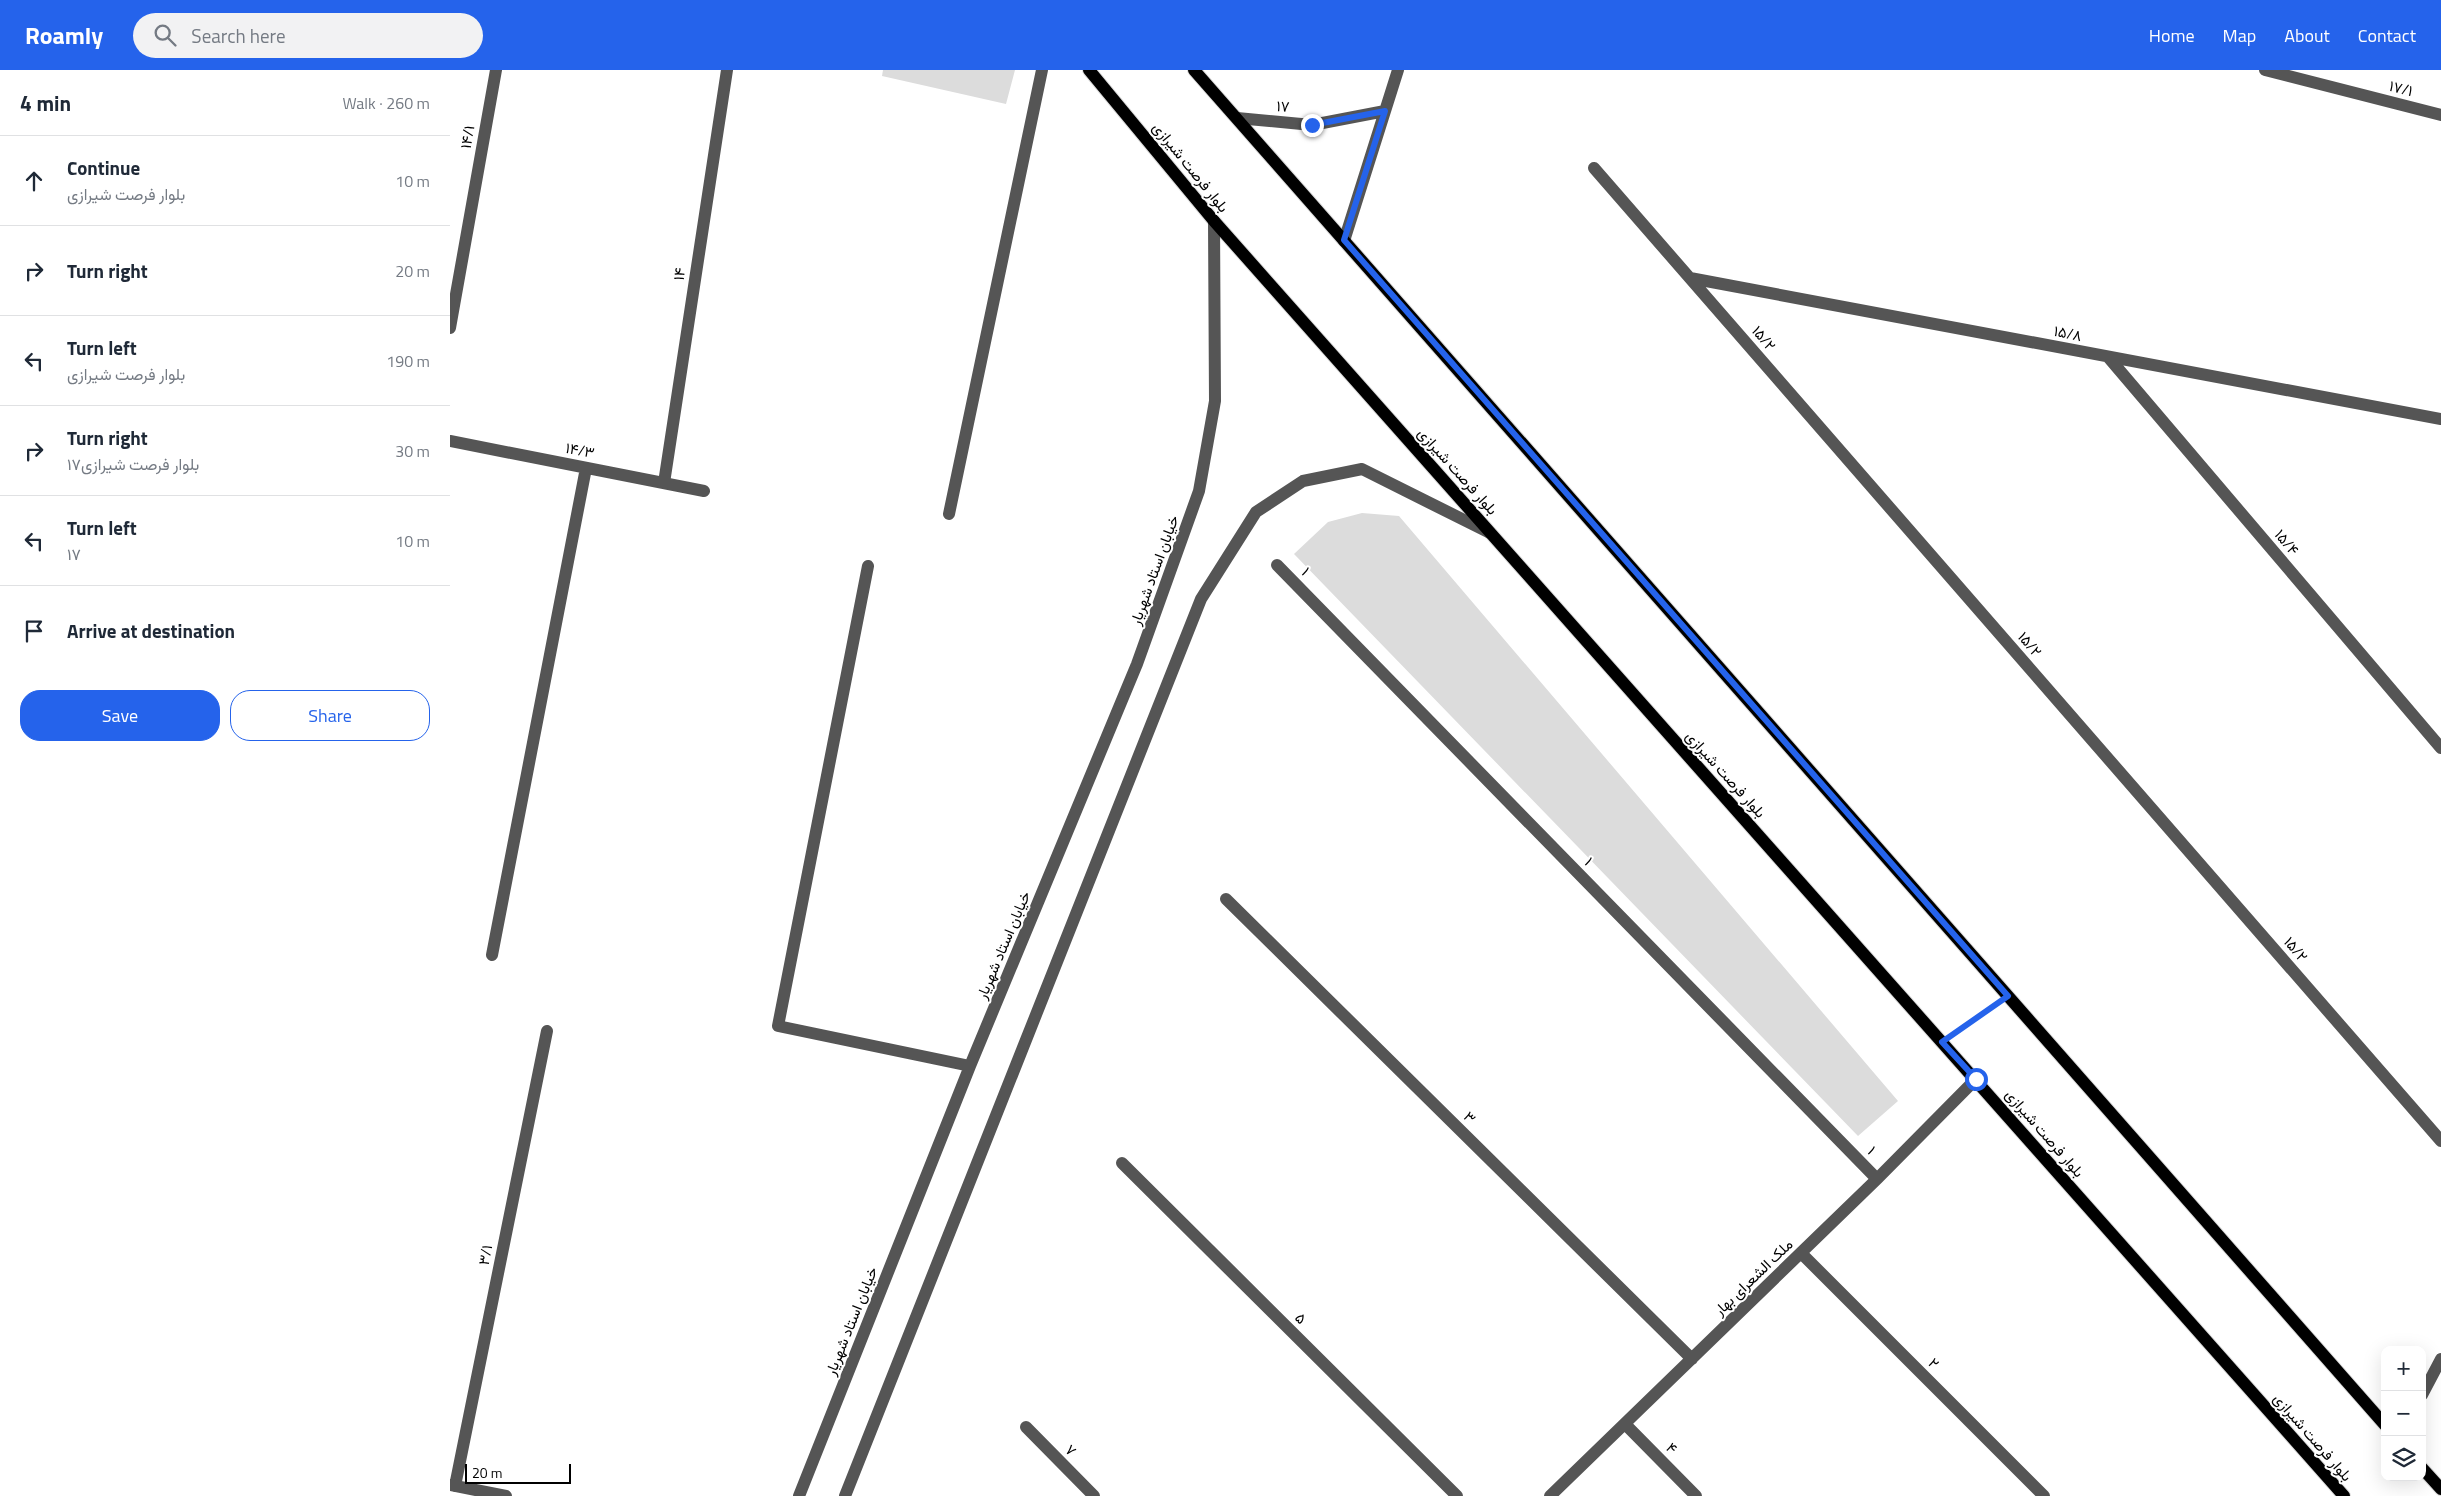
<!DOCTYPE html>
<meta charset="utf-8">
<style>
:root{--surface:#fff;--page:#f2f2f3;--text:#1f2937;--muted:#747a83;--line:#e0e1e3;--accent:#2563eb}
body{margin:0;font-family:"Titillium Web",Vazirmatn,sans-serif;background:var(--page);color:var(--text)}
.controls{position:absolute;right:15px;bottom:15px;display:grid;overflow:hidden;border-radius:10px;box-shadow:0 5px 20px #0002}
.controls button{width:45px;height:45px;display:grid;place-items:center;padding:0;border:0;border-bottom:1px solid var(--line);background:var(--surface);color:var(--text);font:25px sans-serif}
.scale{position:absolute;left:15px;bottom:12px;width:106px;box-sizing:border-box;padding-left:5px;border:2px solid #000;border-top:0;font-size:14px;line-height:18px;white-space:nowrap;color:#000;-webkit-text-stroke:4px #fff;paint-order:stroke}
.stop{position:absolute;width:15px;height:15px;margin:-11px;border:4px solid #2563eb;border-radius:50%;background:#fff}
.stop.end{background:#2563eb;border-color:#fff;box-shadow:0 1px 5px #0008}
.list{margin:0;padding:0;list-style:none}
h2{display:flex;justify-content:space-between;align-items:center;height:65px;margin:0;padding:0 20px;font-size:21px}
h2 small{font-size:16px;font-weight:400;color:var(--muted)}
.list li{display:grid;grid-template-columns:32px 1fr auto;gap:15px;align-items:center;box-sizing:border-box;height:90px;padding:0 20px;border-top:1px solid var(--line)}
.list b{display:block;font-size:19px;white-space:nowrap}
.list p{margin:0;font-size:16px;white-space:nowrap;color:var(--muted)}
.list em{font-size:16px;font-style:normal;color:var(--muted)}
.actions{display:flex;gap:10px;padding:15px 20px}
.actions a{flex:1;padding:11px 0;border:1px solid var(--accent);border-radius:20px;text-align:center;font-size:18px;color:var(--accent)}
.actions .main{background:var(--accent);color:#fff}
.icon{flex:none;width:28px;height:28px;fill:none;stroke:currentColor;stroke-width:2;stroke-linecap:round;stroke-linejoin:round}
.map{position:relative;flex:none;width:1991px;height:1426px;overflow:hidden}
header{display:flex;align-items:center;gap:30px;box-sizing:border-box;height:70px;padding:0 25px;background:var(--accent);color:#fff}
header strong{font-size:24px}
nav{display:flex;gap:28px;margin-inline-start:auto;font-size:18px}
.search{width:350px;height:45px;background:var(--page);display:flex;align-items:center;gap:12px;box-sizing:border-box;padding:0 18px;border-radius:28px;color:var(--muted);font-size:19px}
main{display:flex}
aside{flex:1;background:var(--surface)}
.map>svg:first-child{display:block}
</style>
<header>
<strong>Roamly</strong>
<div class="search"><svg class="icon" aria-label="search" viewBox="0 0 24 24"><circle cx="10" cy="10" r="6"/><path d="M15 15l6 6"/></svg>Search here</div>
<nav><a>Home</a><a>Map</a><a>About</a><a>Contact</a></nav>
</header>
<main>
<aside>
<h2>4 min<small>Walk · 260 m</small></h2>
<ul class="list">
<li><svg class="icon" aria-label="ahead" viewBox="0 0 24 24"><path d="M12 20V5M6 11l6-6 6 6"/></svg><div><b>Continue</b><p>بلوار فرصت شیرازی</p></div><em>10 m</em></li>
<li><svg class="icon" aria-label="right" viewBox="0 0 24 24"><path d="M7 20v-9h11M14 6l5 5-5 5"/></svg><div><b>Turn right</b></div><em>20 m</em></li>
<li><svg class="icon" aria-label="left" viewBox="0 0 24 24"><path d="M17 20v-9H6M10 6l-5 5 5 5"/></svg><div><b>Turn left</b><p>بلوار فرصت شیرازی</p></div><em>190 m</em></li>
<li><svg class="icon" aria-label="right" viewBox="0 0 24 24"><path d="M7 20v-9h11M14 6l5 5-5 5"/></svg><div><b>Turn right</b><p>بلوار فرصت شیرازی۱۷</p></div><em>30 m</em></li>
<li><svg class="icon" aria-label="left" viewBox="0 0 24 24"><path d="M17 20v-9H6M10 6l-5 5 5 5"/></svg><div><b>Turn left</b><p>۱۷</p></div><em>10 m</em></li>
<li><svg class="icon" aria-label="arrive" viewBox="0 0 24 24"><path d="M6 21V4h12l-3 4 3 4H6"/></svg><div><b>Arrive at destination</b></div></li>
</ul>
<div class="actions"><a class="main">Save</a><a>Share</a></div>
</aside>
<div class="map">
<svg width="1991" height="1426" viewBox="0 0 1991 1426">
<rect width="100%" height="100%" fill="#fff"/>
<!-- green -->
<path fill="#dcdcdc" d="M433,0H565L556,34L432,6Z
M912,443L949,446L1448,1031L1408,1066L844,484L878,452Z"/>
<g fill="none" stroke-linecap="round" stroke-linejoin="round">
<!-- major casing -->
<g stroke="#dbdbdb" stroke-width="14">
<path id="major" d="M639,0L764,151L1894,1426
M744,0L1935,1355
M1972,1398L1991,1419"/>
</g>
<!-- path -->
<path stroke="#777" stroke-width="3" stroke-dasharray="1 2.5" stroke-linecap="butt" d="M1511,959L1539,939"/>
<!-- minor -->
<path stroke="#555" stroke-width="12" d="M1815,0L1991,45
M787,48L862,55L935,41
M1144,98L1991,1071
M894,171L948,0
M1240,208L1991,349
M0,258L46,0
M1659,288L1991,678
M0,371L254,421
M214,413L277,0
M499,444L592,0
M827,495L1427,1109
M418,496L328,956L520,996
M776,829L1242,1289
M42,885L136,398
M672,1093L1007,1426
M1351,1183L1594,1426
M1972,1325L1991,1289
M1175,1354L1246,1426
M576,1357L644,1426
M0,1415L56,1426
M5,1416L97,961
M349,1426L520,996L687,594L749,421L765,331L764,151
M395,1426L751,529L806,442L853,411L912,399L1040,463
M1100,1426L1427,1109L1526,1009"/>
<!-- major -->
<use href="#major" stroke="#000" stroke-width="12"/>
</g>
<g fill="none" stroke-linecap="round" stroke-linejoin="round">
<!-- route -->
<path stroke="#2563eb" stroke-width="6" d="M862,55L935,41L894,170L1558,926L1492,972L1526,1009"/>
</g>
<g text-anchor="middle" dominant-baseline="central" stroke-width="4" stroke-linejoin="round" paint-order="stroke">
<!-- street labels -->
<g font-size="15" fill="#000" stroke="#fff">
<text transform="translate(1951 18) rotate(14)">۱۷/۱</text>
<text transform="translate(833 36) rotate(5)">۱۷</text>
<text transform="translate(17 67) rotate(-80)">۱۴/۱</text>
<text transform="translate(741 97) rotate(51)">بلوار فرصت شیرازی</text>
<text transform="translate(229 204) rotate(-81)">۱۴</text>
<text transform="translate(1618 263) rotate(11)">۱۵/۸</text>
<text transform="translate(1314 268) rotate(49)">۱۵/۲</text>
<text transform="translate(130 380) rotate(11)">۱۴/۳</text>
<text transform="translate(1008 401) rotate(48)">بلوار فرصت شیرازی</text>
<text transform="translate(1837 472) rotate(50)">۱۵/۴</text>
<text transform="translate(704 500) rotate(-70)">خیابان استاد شهریار</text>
<text transform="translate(856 501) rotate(46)">۱</text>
<text transform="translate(1580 574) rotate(49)">۱۵/۲</text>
<text transform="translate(1276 704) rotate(48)">بلوار فرصت شیرازی</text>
<text transform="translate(1139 791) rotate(46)">۱</text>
<text transform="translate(553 875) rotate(-67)">خیابان استاد شهریار</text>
<text transform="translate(1846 879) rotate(49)">۱۵/۲</text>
<text transform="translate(1020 1047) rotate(45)">۳</text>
<text transform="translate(1595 1063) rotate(49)">بلوار فرصت شیرازی</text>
<text transform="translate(1422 1080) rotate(46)">۱</text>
<text transform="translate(35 1185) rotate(-79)">۳/۱</text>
<text transform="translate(1303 1207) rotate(-44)">ملک الشعرای بهار</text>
<text transform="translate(851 1248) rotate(45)">۵</text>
<text transform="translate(401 1251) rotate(-68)">خیابان استاد شهریار</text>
<text transform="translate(1484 1293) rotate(45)">۲</text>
<text transform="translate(1863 1367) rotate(49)">بلوار فرصت شیرازی</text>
<text transform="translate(1222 1378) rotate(45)">۴</text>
<text transform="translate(621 1380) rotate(45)">۷</text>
</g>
</g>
</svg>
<div class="controls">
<button>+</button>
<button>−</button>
<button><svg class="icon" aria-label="layers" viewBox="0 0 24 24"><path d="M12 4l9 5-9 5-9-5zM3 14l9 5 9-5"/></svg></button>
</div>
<div class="scale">20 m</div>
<div class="stop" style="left:1526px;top:1009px"></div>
<div class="stop end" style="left:862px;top:55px"></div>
</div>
</main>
